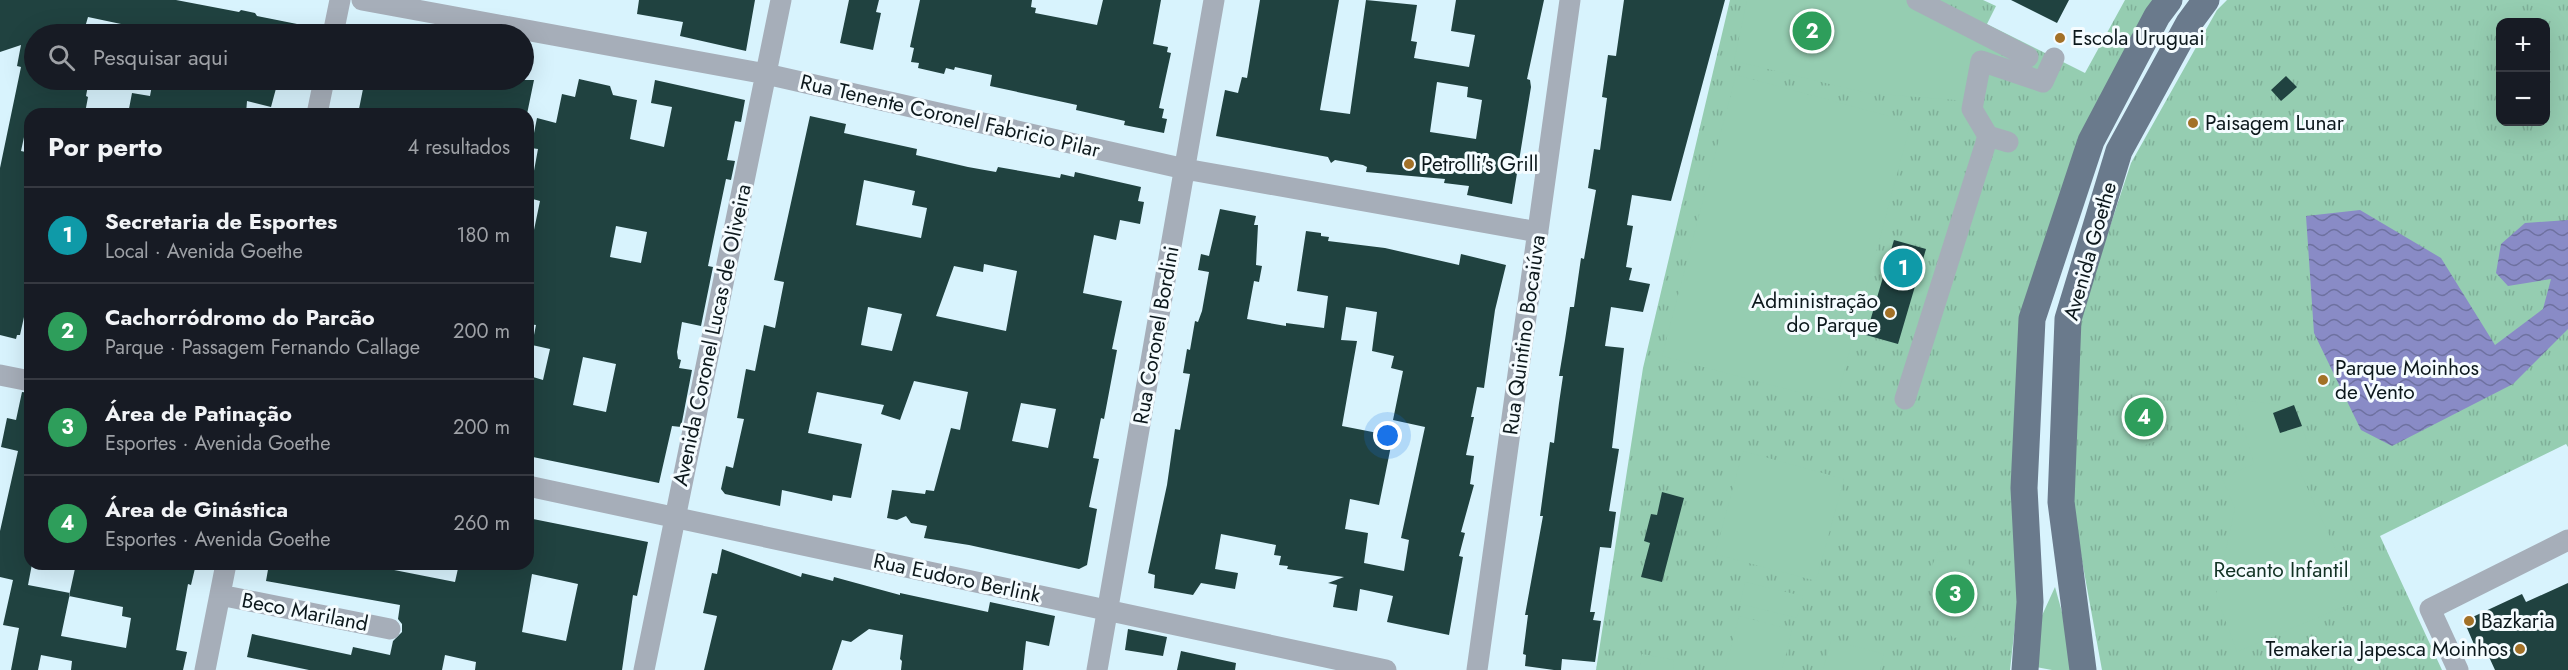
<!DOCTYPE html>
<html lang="pt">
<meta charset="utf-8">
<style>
:root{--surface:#171b24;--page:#242831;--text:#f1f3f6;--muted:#9ea1a6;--line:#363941;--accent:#b45309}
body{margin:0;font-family:Jost,sans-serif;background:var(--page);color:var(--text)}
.controls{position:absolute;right:18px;top:18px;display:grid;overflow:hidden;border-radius:12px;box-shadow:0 6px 24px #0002}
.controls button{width:54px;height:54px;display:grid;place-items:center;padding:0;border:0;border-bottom:2px solid var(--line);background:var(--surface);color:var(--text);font:30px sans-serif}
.you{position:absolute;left:1388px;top:436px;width:21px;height:21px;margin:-15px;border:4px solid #fff;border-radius:50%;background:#1a73e8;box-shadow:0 0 0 9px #1a73e833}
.badge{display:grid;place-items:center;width:39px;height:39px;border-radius:50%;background:var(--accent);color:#fff;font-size:20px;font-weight:700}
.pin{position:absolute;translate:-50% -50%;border:3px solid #fff;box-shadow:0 2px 6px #0006}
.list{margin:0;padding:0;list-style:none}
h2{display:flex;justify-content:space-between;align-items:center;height:78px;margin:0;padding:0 24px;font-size:26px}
h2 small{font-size:20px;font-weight:400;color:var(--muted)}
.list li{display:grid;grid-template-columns:39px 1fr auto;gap:18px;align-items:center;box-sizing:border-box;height:96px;padding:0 24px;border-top:2px solid var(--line)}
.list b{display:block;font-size:22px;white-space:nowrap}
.list p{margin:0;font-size:20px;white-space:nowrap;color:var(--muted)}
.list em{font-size:20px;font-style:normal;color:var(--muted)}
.icon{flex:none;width:33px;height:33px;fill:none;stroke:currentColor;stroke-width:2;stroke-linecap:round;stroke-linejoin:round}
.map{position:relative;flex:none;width:2568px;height:670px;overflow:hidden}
.search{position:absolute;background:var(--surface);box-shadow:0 6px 24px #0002;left:24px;top:24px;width:510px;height:66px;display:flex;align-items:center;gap:15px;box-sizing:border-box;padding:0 21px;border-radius:33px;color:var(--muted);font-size:22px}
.panel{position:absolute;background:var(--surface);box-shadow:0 6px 24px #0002;left:24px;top:108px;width:510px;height:462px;border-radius:18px}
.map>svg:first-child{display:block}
</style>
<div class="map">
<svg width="2568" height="670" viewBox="0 0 2568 670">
<defs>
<pattern id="grass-tufts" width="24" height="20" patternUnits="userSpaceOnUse" patternTransform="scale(1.5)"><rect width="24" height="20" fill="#95cdb1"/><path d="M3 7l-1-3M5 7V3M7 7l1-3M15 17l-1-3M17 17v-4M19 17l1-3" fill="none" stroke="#7faf98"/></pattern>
<pattern id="water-waves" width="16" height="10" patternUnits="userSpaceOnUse" patternTransform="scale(1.5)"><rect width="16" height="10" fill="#898bc6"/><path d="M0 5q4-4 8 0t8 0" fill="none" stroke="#6e71a0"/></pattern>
</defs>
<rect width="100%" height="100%" fill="#d8f3fd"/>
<!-- grass -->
<path fill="url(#grass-tufts)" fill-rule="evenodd" d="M1730,0H1983L1996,6L1987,24L2085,73L2125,0H2158L2022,319L2018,598L2010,670H1596L1643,368Z
M2227,0H2568V447L2566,444L2380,536L2442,670H2102L2072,506L2080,317L2131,163L2217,10ZM2500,22H2546V122H2500Z"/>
<!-- park -->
<path fill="#95cdb1" d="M1747,0H1907L1984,41L1970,72L1967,101L1867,93L1734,61Z
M1736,75L1911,122L1836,402L1662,356Z
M2137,398L2166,409L2165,438L2137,448L2118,424Z
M2235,399L2294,407L2312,454L2295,461L2359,600L2237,652L2216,595L2235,508L2222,478L2254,464Z
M1743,451L1844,479L1816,581L1715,554Z
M1955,550L1972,567L1981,615L1971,636L1953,638L1938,618L1928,575L1938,552Z
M1745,582L1803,596L1797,618L1740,604Z
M2055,587L2078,670H2052L2031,666L2034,633Z
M1739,616L1792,630L1782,670H1725Z
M1831,640L1884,654L1880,670H1823Z
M1642,654L1674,660L1673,670H1639Z"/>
<!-- water -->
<path fill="url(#water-waves)" d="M2360,210L2441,258L2495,345L2543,309L2551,279L2508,286L2496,273L2501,244L2525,223L2568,220V329L2513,384L2392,446L2361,430L2314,333L2306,216Z"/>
<!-- building -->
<path fill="#204240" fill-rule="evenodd" d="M0,0H176L239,12L241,10L255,13L257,16L312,27L311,34H119L121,24L88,17L83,34H34V80H89L86,96L88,97L85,113L64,110V114H29L21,151L30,153V290L20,335H17L16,339L0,335V168L21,67L17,66L21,45L0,52Z
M639,0H755L746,51L680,36L683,22L637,14Z
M849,0H879L876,12L881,13L873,50L840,43Z
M920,0H1032L1031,7L1036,8L1035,13L1097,25L1103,0H1161L1153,44L1168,47L1167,52L1171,53L1159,108L1164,109L1162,118L1167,119L1164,133L1124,125L1125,121L1076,110L1077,105L990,86L992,75L955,67L954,70L946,68L944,74L918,68L919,63L911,62L914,48L910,47Z
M1260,0H1339L1320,110L1350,114L1366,0L1417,5L1411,41L1417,42L1414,58L1469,67L1475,35L1451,31L1456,0H1544L1527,79L1530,80L1531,87L1512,204L1467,195L1469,186L1444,183L1445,179L1366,172L1367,167L1363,165L1335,160L1331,163L1328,157L1216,136L1225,90L1238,93L1242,77L1247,78ZM1437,82L1468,87L1467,97L1482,100L1476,139L1430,132Z
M1624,0H1725L1671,201L1632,195L1627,225L1633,226L1626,267L1632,268L1629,280L1650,284L1643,312L1611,307L1605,346L1624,348L1612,448L1619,449L1609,511L1616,512L1611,548L1600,547L1590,612H1595L1593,620L1601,621L1595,662L1562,659L1561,670H1554L1525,666L1526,655L1523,654L1528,615H1525L1543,516H1540L1550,442L1554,443L1559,403L1563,376H1559L1565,340L1570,307H1574L1581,258L1584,259L1596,190L1588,188L1594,149L1600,150L1607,98L1602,97L1608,55L1616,56Z
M2011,0H2069L2057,23Z
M2286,76L2297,87L2281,101L2271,90Z
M579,79L610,86L613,95L637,100L630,139L664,147L672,107L651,103L655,80L745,100L741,122L735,121L727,160L735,161L731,180L726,179L716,227L708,266L713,267L701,326L682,322L677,352L678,359L681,360L679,368L692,370L681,427L672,426L659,483L528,456V387H531L533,377L543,380L550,349L532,345L536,325L528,324V259L540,201L529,198L538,149L531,148L537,118L556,123L562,94L575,97ZM616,226L647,232L641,263L610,257ZM583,357L616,364L606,412L573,405Z
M153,80L188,85L190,80L278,81L271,107L247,101L246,114H128L132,93L150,96Z
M382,80H534L527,114H358L364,84L381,87Z
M810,116L846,124L844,133L917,149L916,155L968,167L996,172L998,167L1060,178L1061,174L1074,177L1075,172L1141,187L1138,201L1144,202L1140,224L1120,220L1116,240L1094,235L1083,293L1122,301L1112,349L1117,350L1104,419L1101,418L1093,458L1099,459L1089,507L1097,509L1087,565L1079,569L969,545L924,538L927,526L911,523L906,516L897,520L887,518L892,490L925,494L926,490L934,491L951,428L960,430L968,392L914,381L900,420L881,414L884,405L817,392L808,433L862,444L851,498L833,495L832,501L782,490L780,506L725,494L721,489L726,466L733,468L744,419L737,418L746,369L755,371L764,325L775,328L784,282L774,280ZM864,180L915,191L912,205L927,208L921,238L856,225ZM984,264L1017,271L1006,331L936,316L954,266L983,272ZM868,307L902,314L892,351L861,345ZM1021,403L1056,409L1048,448L1012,441Z
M1220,209L1256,216L1254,225H1258L1256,265L1262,266L1259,282L1254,281L1247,319L1286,326V323L1324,328L1328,296L1297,291L1306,231L1321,233V236L1329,237L1328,241L1385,248L1459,265L1461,254L1506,265L1495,310L1484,388L1477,387L1471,417H1474L1466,455L1474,456L1470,484L1474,485L1461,532L1465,533L1459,556L1463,557L1449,635L1387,622L1393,596L1360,589L1357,611L1333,607L1337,585L1328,583L1344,577L1287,569L1288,566L1279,565L1281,556L1274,555L1276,545L1221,534L1215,569L1238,573L1235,589L1201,583L1193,595L1154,588L1155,575L1148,573L1167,485L1175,429L1180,430L1190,374L1183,373L1187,349L1190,350L1195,321L1198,322L1202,311L1209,272L1198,270L1201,254L1209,256ZM1346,307L1377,312L1372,351L1394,356L1391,368L1403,371L1393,420L1425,427L1401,538L1409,540L1404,571L1364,563L1368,533L1345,529L1350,499L1379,505L1393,436L1342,426L1357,341L1341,340Z
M1894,240L1926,249L1898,344L1866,335Z
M22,392L30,393V484L26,505L30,506L32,564L28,585L70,593L61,636L126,648L131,618L122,616L123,607L69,596L76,564H196L191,585L188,584L176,650L187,652L183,670H71L72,661L41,655L38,670H11L19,628L3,625L13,580L0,577V531L18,451L1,447L7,418L16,420Z
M2294,405L2302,426L2280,433L2273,413Z
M1662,492L1684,498L1662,582L1641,577L1650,543L1644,541L1651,514L1657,515Z
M528,518L648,542L637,596L633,595L622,670H475L476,662L445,655L442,670H309L247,657L252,634L351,655L353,647L390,655L393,641L402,632V624L398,619L400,605L266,581L269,564H385L384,568L455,582L459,564H528ZM532,574L578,584L566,641L522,632Z
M722,549L801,577L802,573L833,581L834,577L900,595V593L988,612L990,602L1055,616L1049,646L1026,641L1023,670H901L902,661L900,659L903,635L869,629L851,642L842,640L832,670H704L717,616L703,613L712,573L717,574Z
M2568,583V670H2495L2484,646L2476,649L2464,621L2522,594L2526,602Z
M1128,629L1167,637L1163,656L1125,650Z
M1181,651L1236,663L1235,670H1177Z"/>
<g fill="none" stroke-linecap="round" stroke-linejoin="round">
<!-- minor -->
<path stroke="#a6aeb9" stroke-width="21" d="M362,0L766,74L1185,169L1538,232
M1917,0L2028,57
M333,34L340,0
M317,114L324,80
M1988,136L2008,142
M0,375L30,381
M1905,399L1988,136L1972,109L1981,61L2043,82L2054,58
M528,486L1386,670
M220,595L390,629
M205,670L226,564
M644,670L781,0
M1097,670L1214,0
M1477,670L1570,0
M2458,670L2430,609L2568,540"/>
<!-- major -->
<path stroke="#6a7a8c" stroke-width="27" d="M2025,670L2030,602L2024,488L2032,319L2091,141L2157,16L2169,0
M2083,670L2061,502L2068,319L2119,151L2189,23L2206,0"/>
</g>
<!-- markers -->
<g fill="#a37127" stroke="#f5fcff" stroke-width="2">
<circle cx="2060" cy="38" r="6"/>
<circle cx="2193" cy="123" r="6"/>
<circle cx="1409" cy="164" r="6"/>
<circle cx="1890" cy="313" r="6"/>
<circle cx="2323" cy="380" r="6"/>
<circle cx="2469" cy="621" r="6"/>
<circle cx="2520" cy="649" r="6"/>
</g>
<g text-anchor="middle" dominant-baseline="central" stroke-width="6" stroke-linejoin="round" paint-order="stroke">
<!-- poi labels -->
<g font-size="21" fill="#0c181c" stroke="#f5fcff" text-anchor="start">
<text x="2072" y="38">Escola Uruguai</text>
<text x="2205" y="123">Paisagem Lunar</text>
<text x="1421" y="164">Petrolli's Grill</text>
<text x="1878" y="301" text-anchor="end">Administração<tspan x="1878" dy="24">do Parque</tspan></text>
<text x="2335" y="368">Parque Moinhos<tspan x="2335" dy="24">de Vento</tspan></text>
<text x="2481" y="621">Bazkaria</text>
<text x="2508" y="649" text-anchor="end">Temakeria Japesca Moinhos</text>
</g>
<!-- street labels -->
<g font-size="21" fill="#0c181c" stroke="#f5fcff">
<text transform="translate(950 116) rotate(13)">Rua Tenente Coronel Fabricio Pilar</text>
<text transform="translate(2090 251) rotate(-74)">Avenida Goethe</text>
<text transform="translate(712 335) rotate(-78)">Avenida Coronel Lucas de Oliveira</text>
<text transform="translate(1156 335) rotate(-80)">Rua Coronel Bordini</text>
<text transform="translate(1524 335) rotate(-82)">Rua Quintino Bocaiúva</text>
<text transform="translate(957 578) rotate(12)">Rua Eudoro Berlink</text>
<text transform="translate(305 612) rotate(11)">Beco Mariland</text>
</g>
<!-- park labels -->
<g font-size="21" fill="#113224" stroke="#f5fcff">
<text x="2281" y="570">Recanto Infantil</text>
</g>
</g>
</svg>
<div class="controls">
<button>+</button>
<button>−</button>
</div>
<div class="you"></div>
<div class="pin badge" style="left:1903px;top:268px;background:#0f9aa8">1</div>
<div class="pin badge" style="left:1812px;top:31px;background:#2e9e5b">2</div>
<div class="pin badge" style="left:1955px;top:594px;background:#2e9e5b">3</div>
<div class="pin badge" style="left:2144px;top:417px;background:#2e9e5b">4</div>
<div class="search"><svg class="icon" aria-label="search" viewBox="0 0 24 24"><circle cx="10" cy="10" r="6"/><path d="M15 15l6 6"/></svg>Pesquisar aqui</div>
<section class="panel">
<h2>Por perto<small>4 resultados</small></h2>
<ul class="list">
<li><span class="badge" style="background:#0f9aa8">1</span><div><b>Secretaria de Esportes</b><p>Local · Avenida Goethe</p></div><em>180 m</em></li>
<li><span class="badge" style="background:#2e9e5b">2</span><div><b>Cachorródromo do Parcão</b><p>Parque · Passagem Fernando Callage</p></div><em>200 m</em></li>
<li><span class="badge" style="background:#2e9e5b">3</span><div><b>Área de Patinação</b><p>Esportes · Avenida Goethe</p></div><em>200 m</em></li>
<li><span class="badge" style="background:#2e9e5b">4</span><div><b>Área de Ginástica</b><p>Esportes · Avenida Goethe</p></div><em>260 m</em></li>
</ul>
</section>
</div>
